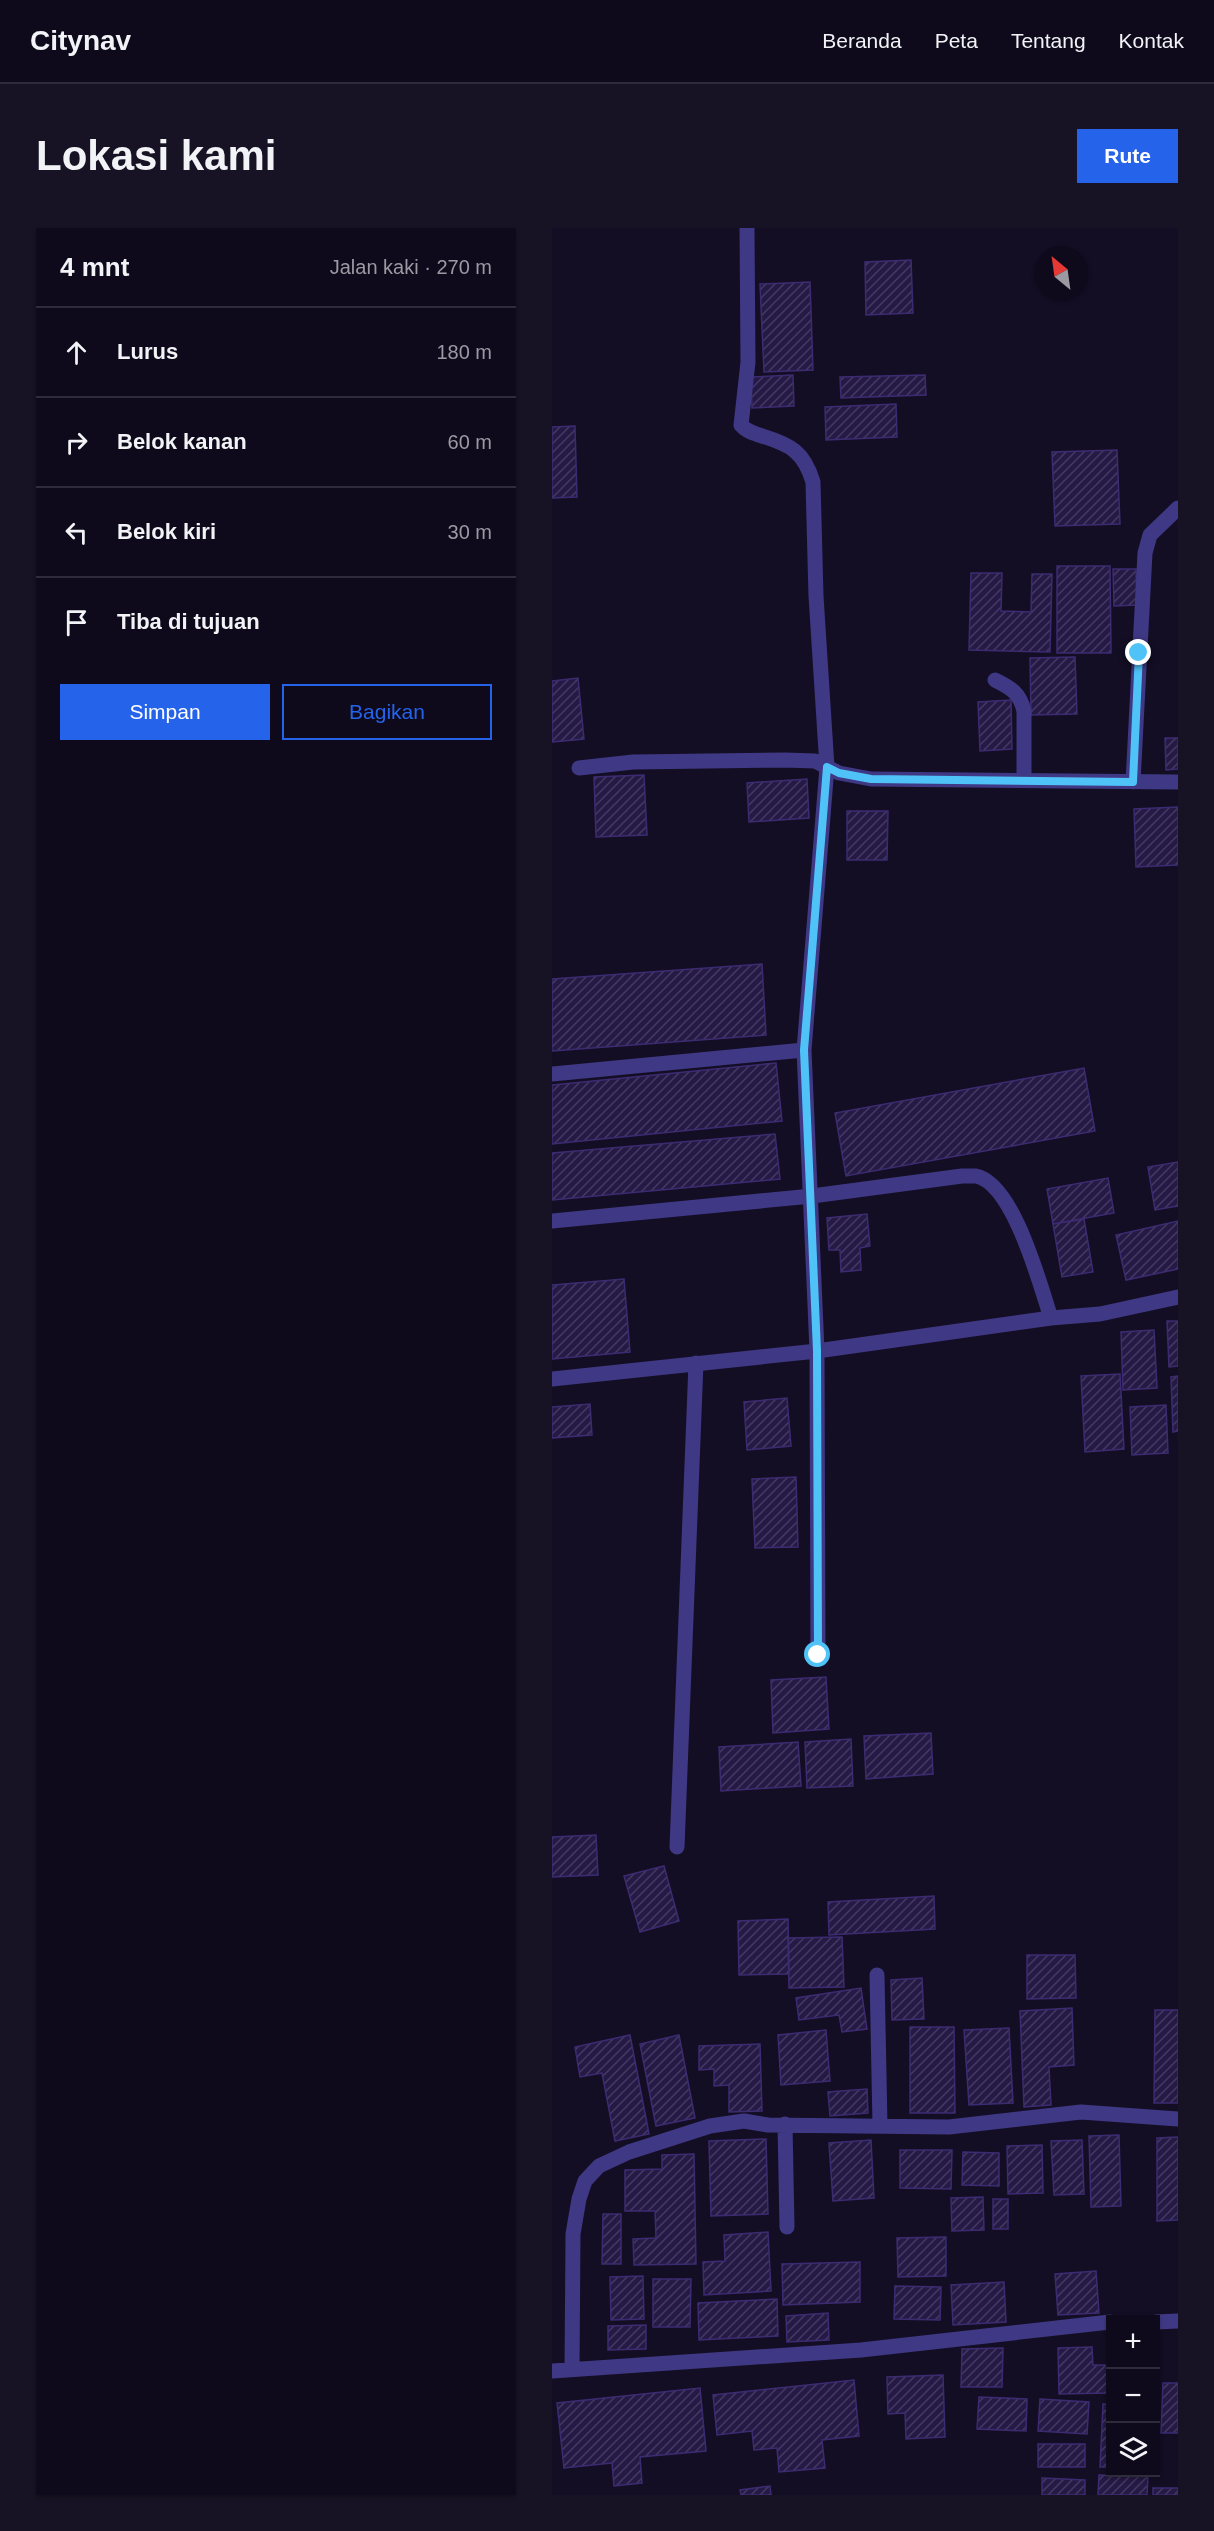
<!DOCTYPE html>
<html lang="id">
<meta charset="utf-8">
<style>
:root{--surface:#0e0a1b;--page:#171324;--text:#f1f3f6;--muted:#9b9aa3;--line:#2e2b3a;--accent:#2563eb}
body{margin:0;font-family:Arial,sans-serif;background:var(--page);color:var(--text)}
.controls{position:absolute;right:18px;bottom:18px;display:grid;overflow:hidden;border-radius:0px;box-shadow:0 2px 4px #0004}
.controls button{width:54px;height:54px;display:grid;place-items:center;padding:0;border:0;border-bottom:2px solid var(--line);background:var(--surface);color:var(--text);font:30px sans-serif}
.compass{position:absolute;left:482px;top:18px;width:54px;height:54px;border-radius:50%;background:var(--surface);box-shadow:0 2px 4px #0004;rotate:331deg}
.stop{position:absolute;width:18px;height:18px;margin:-14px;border:4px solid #4fc3f7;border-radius:50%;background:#fff}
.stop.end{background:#4fc3f7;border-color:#fff;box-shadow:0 2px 6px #0008}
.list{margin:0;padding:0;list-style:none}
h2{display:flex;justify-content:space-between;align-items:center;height:78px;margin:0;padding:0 24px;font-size:26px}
h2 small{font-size:20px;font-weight:400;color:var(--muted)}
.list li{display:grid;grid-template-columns:39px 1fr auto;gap:18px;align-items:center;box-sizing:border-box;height:90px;padding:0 24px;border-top:2px solid var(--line)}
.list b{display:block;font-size:22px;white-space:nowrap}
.list em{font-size:20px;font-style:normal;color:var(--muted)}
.actions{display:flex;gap:12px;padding:18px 24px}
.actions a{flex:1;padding:14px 0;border:2px solid var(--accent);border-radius:0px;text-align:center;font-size:21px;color:var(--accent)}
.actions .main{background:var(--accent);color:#fff}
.icon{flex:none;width:33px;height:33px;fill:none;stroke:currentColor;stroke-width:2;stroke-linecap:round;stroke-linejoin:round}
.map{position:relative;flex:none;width:626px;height:2267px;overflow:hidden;border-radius:0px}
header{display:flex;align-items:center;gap:36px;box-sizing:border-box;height:84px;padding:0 30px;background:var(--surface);border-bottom:2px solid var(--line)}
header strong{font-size:28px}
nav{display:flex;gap:33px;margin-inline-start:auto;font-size:21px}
.intro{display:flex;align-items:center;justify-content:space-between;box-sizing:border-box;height:144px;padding:0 36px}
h1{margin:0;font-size:42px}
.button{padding:15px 27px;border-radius:0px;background:var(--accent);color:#fff;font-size:21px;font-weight:700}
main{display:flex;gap:36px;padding:0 36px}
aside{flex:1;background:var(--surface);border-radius:0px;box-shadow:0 2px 4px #0004}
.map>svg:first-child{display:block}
</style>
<header>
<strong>Citynav</strong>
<nav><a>Beranda</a><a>Peta</a><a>Tentang</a><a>Kontak</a></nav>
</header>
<div class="intro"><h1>Lokasi kami</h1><a class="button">Rute</a></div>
<main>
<aside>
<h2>4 mnt<small>Jalan kaki · 270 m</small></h2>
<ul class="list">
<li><svg class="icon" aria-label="ahead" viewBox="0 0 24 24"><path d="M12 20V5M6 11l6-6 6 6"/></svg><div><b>Lurus</b></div><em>180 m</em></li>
<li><svg class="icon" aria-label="right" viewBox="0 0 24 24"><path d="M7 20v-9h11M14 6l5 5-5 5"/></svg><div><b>Belok kanan</b></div><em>60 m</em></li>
<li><svg class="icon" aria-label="left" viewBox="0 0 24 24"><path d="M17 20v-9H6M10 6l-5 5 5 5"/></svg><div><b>Belok kiri</b></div><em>30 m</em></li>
<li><svg class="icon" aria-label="arrive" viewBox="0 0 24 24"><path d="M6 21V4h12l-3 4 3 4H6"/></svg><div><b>Tiba di tujuan</b></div></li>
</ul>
<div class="actions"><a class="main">Simpan</a><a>Bagikan</a></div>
</aside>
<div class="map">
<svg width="626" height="2267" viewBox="0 0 626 2267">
<defs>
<pattern id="building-hatch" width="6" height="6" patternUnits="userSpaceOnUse" patternTransform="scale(1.5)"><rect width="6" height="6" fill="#251a45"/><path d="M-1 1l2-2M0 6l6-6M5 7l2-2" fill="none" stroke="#443a61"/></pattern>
</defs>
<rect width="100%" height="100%" fill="#130e24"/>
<!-- building -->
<path fill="url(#building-hatch)" stroke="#3d2b72" stroke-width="1.5" d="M359,32L361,85L314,87L313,34Z
M258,54L261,142L212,144L208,56Z
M241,147L242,178L200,180L199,149Z
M373,147L374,167L289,170L288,149Z
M344,176L345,209L274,212L273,179Z
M23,198L25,269L0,270V199Z
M565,222L568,296L503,298L500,224Z
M505,338H558L559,425H505Z
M561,341H584L585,377L562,378Z
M419,345H450L449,383L479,384L480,346H500L498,424L417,422Z
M523,429L525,486L479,487L478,430Z
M26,450L32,511L0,514V453Z
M459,472L460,521L428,523L426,474Z
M613,510H626V541L614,542Z
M92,547L95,607L44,609L42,549Z
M255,551L257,590L197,594L195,555Z
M626,579V637L584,639L582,581Z
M295,583H336L335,632H295Z
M210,736L214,807L0,823V751Z
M224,835L230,893L0,916V857Z
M532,840L543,903L294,948L283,885Z
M223,906L228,951L0,972V925Z
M626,934V978L603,982L596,939Z
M556,950L562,985L501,996L495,961Z
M315,986L318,1018L308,1020L309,1042L289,1044L288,1022H277L275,990Z
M532,991L541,1044L510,1049L501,996Z
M626,993V1041L574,1052L564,1007Z
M72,1051L78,1124L0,1131V1057Z
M615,1093H626V1138L617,1139Z
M602,1102L605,1160L571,1162L569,1104Z
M568,1146L572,1221L533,1224L529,1148Z
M626,1148V1203L621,1204L619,1149Z
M235,1170L239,1218L195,1222L192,1174Z
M38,1176L40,1207L0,1210V1179Z
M614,1177L616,1225L580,1227L578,1179Z
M244,1249L246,1319L203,1320L200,1251Z
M274,1449L277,1501L221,1505L219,1452Z
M379,1505L381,1546L314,1551L312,1508Z
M299,1511L301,1558L255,1560L253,1514Z
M246,1514L249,1558L169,1563L167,1519Z
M44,1607L46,1647L0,1649V1609Z
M112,1638L127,1693L88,1704L72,1648Z
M382,1668L383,1701L277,1707L276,1674Z
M236,1691L237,1746L187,1747L186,1693Z
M290,1709L292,1759L237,1760L236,1710Z
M475,1727H523L524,1770L475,1771Z
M370,1750L372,1791L340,1792L339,1752Z
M309,1760L315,1801L290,1804L287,1787L247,1792L244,1770Z
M520,1780L522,1837L497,1839L499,1877L472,1879L468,1783Z
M603,1782H626V1875H602Z
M358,1799H402L403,1885H358Z
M457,1800L461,1875L417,1877L412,1802Z
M274,1802L278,1853L229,1857L226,1807Z
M78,1807L97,1906L63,1913L50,1845L28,1849L23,1819Z
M127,1807L143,1890L104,1898L88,1816Z
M208,1816L210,1883L177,1884V1857L162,1858V1841L147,1842V1818Z
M315,1861L316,1885L278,1888L276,1864Z
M567,1907L569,1978L539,1979L537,1908Z
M626,1909V1992L605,1993V1910Z
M214,1911L216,1986L159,1988L157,1913Z
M319,1912L322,1970L281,1973L277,1915Z
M530,1912L532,1966L502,1967L499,1913Z
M490,1917L491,1965L456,1966L455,1918Z
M348,1922H400L399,1961L348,1960Z
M411,1924L447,1925V1958L410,1957Z
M142,1926L144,2036L82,2037L81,2011L104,2010L103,1983H73V1942L110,1941V1927Z
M431,1969L432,2002L400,2003L399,1970Z
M441,1971H456V2001H441Z
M51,1986H69V2036H50Z
M216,2004L219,2063L152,2067L151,2034L173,2033L172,2007Z
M394,2009V2048L346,2049L345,2010Z
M308,2034V2074L231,2077L230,2036Z
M544,2043L547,2085L506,2087L503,2046Z
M91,2048L92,2091L59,2092L58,2049Z
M101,2051H139L138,2099H101Z
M452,2054L454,2094L401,2097L399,2057Z
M343,2058L389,2059L388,2092L342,2091Z
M225,2071L226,2108L147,2112L146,2075Z
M276,2085L277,2112L235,2114L234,2088Z
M94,2097V2121L56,2122V2098Z
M540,2119L541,2137H558V2165L507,2166L506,2120Z
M451,2120L450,2159H409L410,2121Z
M391,2147L393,2209L354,2211L353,2185L336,2186L335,2149Z
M302,2152L307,2208L270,2212L273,2240L227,2244L225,2220L202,2222L200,2203L165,2207L161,2167Z
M611,2155H626V2205H609Z
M148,2160L154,2223L88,2229L90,2255L62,2258L60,2235L12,2240L5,2175Z
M427,2169L475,2171L474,2203L425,2201Z
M488,2171L537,2174L535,2206L486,2203Z
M551,2176L558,2177V2239H548Z
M486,2216H533V2239H486Z
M547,2247L596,2248L595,2267H546Z
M490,2250L533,2252V2267H490Z
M218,2258L219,2267H189L188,2262Z
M601,2260H626V2267H601Z"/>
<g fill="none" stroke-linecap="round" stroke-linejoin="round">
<!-- minor -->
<path stroke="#3f3884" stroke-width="15" d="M195,0L196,134L189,197C195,204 202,205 210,208C239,217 252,224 261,254L264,368L275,539L252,822L265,1123L266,1427
M443,452C459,460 468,465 472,483V552
M27,540L81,534L233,532L263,533L287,545L319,551L626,554
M581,554L593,325L598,307L626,280
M0,846L252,822
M0,993L260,968L410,948C414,948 419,948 424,948C462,956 488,1057 499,1090
M0,1151L265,1123L499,1090L548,1086L626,1069
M125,1619L144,1135
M325,1747L328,1897
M233,1896L235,1999
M604,2094L626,2093
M20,2142L21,2006L27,1971L33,1953L47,1938L77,1924L158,1898L192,1893L216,1897L397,1899L529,1884L626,1891
M0,2143L309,2122L558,2094"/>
</g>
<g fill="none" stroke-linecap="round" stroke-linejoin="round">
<!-- route -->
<path stroke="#4fc3f7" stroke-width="8" d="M266,1427L265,1123L252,822L275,539L287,545L319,551L581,554L587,425"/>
</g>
</svg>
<div class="controls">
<button>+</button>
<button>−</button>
<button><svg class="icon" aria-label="layers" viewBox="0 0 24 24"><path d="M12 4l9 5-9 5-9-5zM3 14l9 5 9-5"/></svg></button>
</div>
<svg class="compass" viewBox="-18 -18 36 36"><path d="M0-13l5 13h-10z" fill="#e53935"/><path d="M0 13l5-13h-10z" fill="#9b9aa3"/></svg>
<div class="stop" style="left:266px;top:1427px"></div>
<div class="stop end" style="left:587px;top:425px"></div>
</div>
</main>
